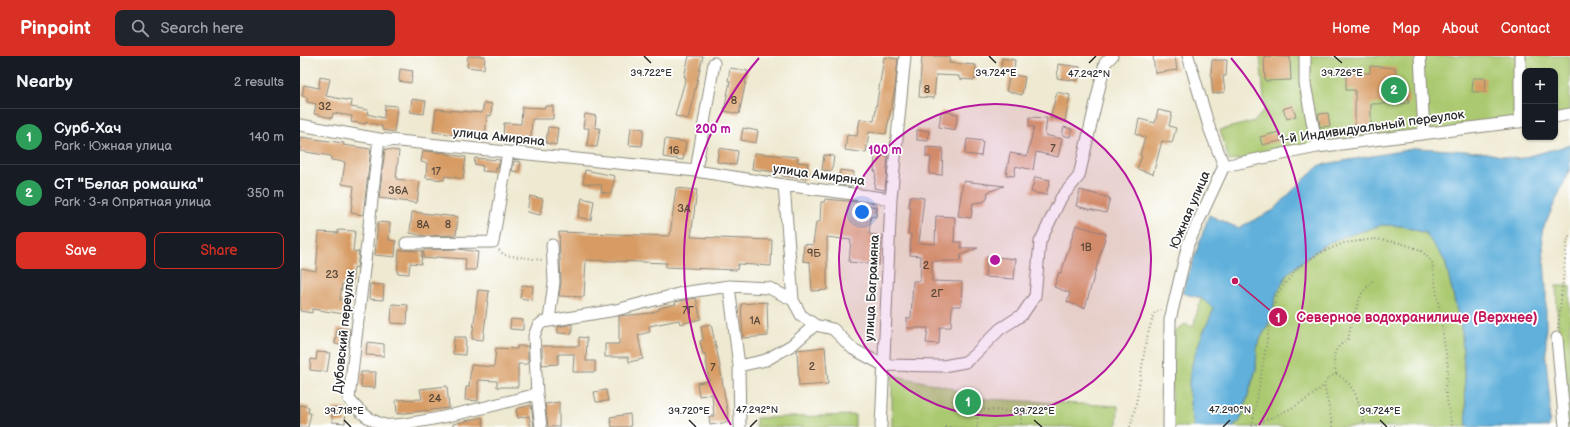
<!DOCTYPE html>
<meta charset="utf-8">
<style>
:root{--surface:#171b24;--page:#20242c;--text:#f1f3f6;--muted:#9ea1a6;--line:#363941;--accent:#d93025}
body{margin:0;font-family:"Balsamiq Sans",sans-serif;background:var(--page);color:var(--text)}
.controls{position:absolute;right:12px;top:12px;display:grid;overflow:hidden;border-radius:8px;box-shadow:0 1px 3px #0004}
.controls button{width:36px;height:36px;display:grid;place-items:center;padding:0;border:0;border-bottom:1px solid var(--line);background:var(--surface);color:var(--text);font:20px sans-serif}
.you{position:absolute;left:562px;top:156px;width:14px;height:14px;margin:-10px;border:3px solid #fff;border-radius:50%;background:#1a73e8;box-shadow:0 0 0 6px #1a73e833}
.badge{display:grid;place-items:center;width:26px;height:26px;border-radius:50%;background:var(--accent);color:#fff;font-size:13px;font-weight:700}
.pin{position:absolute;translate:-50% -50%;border:2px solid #fff;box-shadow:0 1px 4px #0006}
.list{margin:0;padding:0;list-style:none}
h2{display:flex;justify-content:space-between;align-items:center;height:52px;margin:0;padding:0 16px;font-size:17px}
h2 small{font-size:13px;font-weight:400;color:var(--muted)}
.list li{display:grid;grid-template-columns:26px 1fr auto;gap:12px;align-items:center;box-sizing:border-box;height:56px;padding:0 16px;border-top:1px solid var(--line)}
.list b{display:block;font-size:15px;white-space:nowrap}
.list p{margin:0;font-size:13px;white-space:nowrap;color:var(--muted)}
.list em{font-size:13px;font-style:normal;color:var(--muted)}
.actions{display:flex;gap:8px;padding:12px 16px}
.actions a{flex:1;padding:9px 0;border:1px solid var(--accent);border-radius:8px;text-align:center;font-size:14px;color:var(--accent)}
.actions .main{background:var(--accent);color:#fff}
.icon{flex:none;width:22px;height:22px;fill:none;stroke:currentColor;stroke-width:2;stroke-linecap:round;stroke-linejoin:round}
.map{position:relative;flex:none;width:1270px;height:371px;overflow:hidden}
header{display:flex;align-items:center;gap:24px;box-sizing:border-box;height:56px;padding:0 20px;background:var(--accent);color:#fff}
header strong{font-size:19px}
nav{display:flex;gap:22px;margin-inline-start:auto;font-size:14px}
.search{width:280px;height:36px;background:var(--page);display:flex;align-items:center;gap:10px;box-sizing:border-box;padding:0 14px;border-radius:8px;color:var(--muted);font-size:15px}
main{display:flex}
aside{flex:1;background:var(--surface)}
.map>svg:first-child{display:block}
</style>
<header>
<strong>Pinpoint</strong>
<div class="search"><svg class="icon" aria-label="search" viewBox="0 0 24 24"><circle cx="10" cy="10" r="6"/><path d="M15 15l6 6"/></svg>Search here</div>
<nav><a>Home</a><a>Map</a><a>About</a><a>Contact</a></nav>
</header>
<main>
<aside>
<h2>Nearby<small>2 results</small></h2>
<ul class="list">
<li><span class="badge" style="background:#2e9e5b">1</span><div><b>Сурб-Хач</b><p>Park · Южная улица</p></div><em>140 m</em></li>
<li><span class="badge" style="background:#2e9e5b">2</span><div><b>СТ &quot;Белая ромашка&quot;</b><p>Park · 3-я Опрятная улица</p></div><em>350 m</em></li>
</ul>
<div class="actions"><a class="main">Save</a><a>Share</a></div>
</aside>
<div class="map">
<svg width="1270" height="371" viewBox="0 0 1270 371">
<rect width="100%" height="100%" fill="#fff"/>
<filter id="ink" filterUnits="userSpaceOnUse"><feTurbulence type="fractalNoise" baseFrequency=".025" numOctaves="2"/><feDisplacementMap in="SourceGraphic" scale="8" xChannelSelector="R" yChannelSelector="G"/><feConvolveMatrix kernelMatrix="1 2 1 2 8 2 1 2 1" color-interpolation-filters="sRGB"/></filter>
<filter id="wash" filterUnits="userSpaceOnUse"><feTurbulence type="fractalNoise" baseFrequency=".012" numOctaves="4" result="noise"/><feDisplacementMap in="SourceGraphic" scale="16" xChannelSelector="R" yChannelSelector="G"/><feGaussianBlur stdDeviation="0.9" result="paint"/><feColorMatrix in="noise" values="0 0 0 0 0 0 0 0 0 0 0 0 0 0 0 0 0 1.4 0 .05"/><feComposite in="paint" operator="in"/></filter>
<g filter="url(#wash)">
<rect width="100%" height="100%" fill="#eee9d0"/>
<!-- green -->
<path fill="#abc970" stroke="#6b7a4e" d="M960,0H1270V56L1255,58V15H1225V62L929,105L920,74L955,65L965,53Z
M1082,169L1102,170L1125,177L1145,205L1162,276L1167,371H933L940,365L956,314L957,289L969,267L977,237L988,217L1022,191L1037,183Z
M1256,230H1270V371H1263Z
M901,242L914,253C904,274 894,295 890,318C887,335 891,354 894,371H871L873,277L885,268L893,271Z
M592,319L652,332L668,342L818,350L817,371H592Z
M555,359V371H456V362Z"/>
<!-- water -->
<path fill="#61b0db" stroke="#466e83" d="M1270,89V113L1242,175L1246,232V303L1250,347L1249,371H1167L1162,276L1145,205L1125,177L1102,170L1082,169L1037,183L1022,190L988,217L977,237L969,267L957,289L956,313L940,365L933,371H894C891,354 887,335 890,318C894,296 904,274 914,253L901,242L882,237L909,159L938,172L974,154L996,131L1020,109L1118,92L1181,96L1218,103Z"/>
<g id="blocks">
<!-- building -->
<path fill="#d79b64" d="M168,0H185L184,13L167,11Z
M389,0H403L388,63L375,60L386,21H384Z
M622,0H650L649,7L676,9L675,24L659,23V20L636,19L634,42L619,41Z
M853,0H875L877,14L855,17Z
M964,0L990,1L991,24L965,25Z
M584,1L598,3L595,32L586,78L569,76L566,97L545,94L547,79L557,80L560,63L574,65Z
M702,2L715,4L714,14L701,12Z
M912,4H927L926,20H923L925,36L913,38L911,17Z
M758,8L780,11L778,25L757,22Z
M1070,10L1096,12L1094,39L1108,38L1109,47L1071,48V72L1055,71V34H1046V17H1070Z
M430,12L448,15L439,58L424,55L430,25H428Z
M100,13L113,15L111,27L99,25Z
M710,18L725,21L722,39L706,35Z
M20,21L30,23L26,40L52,45L51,51L68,54L67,58L84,62L85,49L97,50L94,76L82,74V70L66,66V68L51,66L52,60L33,57L32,62L14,58L16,48L7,46V41L2,40L4,29L19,32Z
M1173,22H1186L1185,36H1172Z
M757,36L770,39L765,65L750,62Z
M112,43L126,45L124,58L110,56Z
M184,47L192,48L191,60L187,59L185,83L133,76L136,53L182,57Z
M245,50H253V63H232L231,82L203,80L204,67L221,68L222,51L245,52Z
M992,50L996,60L987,63L983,53Z
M858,54L872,57L869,70L876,72L872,87L862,85L853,118L837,113L842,100L840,99L845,81L836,78L839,63L855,67Z
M641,55L658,58L655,74L639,71Z
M1028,57L1030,70L1020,71L1018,58Z
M285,58L296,60L295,72H300L297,91L287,90L289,72H283Z
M729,61L747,62L745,79L762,83L758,101L736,96L733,114L716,110L714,120L706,119L710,97L727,100L734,71L729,70Z
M248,71L258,72L256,89L246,87Z
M331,71L344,73L342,90L329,89Z
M764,71L772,73L770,81L762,79Z
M443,72L458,75L456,87L441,84Z
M617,74L629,75L628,85L617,84Z
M979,76L981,85L962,89L960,81Z
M0,81L44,87L43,89L71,93L63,159L51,157L54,130L42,128L45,106L31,104V100L0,95Z
M365,83L386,86L383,104L363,101Z
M667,83L683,85L681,100L665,98Z
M626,91L643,92L642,119L629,118L631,101H626Z
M419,92L438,95L436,109L417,106Z
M85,93L99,95L96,123L120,126L117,147L79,142Z
M123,95L148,97L147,98L166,101L163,123L145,120L144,124L126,122L127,107L121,106Z
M454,97L498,101L497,106L508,107L506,123L482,120L483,117L452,113Z
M524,99L534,100L532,115L522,114Z
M575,99L588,100L585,134L574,132L576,115H574Z
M175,102L200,104L198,112H196V116L182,115L183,110L174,108Z
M214,105L221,106L219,116L212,115Z
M285,114L315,120L311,138L301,136L302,129L283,127Z
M540,114L554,116L552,130L538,129Z
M735,121L750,124L746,139L731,136Z
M663,125L704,130L688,136L687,143L683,146L673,147L671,162L658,160Z
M376,132L397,134L391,181L472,184L471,210L438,208L437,214L365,211L367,207L286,204L284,241L259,240L261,226L259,176L370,180Z
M780,134L810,142L806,157L776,150Z
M230,140L243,143L240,159L227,156Z
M610,140L624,142L619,187L635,188L636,160L655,161L654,186H661V192H678L661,199L660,205H632V225L662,226L661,250H652L651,271H640L639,288L626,287L628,272H607V262H611L613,225H620L621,200L610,199L611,178H608L611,151H609Z
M282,142L294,145L291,164L278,161Z
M525,143L558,146V148L577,151L576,161L571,160L569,178L582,180L579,209L549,206L551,184L527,181V234L512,235L510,206L503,205L504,188L513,189L516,166H520L521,146H524Z
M112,156L158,161L156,179L125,180L110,177Z
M78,166L90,167L89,184L96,185L95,201L75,199Z
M776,169L806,178L785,252L767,246L770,237L754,231L759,216L761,217Z
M38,174L55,175L53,195L59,196L57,212L54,211L52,229L42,228L40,244L46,245L44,258L12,253V257L0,255L1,212L16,215L19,176L38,177Z
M159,193L178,196L176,214H165L166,203L135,201V203L123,202L124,194Z
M99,194L122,195L121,208L110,207L109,218L97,217Z
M687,200L716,203L714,223L685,221Z
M70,228L84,229L83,244L69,243Z
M222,229L233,230L232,244L220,242Z
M178,234L189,235L183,284L172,283Z
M396,242L401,263L380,268L379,264L349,270L350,276L338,279L343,303L329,306L328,301H305V288H319V260L351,257L359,254V252L376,248L375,246Z
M467,246L468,280L443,282L441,248Z
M92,248L108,249L107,268L91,267Z
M211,263L223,264V274L210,273Z
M272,268V278L258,277V271Z
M411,268L419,305L429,366L410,369L409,360H414L412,338L399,340L397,327L409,325L405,297L403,298L400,285L403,284L401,270Z
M37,272L50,273L48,290L35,288Z
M154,281H166L165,299L153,298Z
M279,281L287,282L286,305H295V316H273L274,298H258V308L242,309V290H279Z
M67,286L84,288V300L66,299Z
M217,290H228V308H218V331H197V325L178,324V345L165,344L166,331H169L171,309L194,311L196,292L217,293Z
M525,291L528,328L499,330L497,294Z
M17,296L30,297L27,316L10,314L11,303L16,304Z
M61,316H76L75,332L61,331Z
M147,330L149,352L97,358L96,344L122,343L120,333Z
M306,334L308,345L296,346L294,336Z
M259,346V371H248L245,348Z
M0,349L9,351L8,357H11L8,371H0Z
M231,349L234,371H231L229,360L218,362L216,353Z
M33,352L46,353L45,367L32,366Z
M330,358L331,371H312L310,361Z
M182,361L184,371H153V368Z"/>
</g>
</g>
<g filter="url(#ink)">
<use href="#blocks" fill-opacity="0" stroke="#8c8a7e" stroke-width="1"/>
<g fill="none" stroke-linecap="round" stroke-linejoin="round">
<!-- minor casing -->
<g stroke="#8c8a7e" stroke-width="13">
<path id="minor" d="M1005,0V28L1017,91
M1120,0L1124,77
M1255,61L1270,58
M1220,66V0
M0,69L79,83L396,115L484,129L591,143
M79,83L49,343C58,355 70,365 85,369C111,371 207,346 237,338
M924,110L1017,91L1225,65
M396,115L414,7
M484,129L493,244L501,259L515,269L533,273L553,293L583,309L643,310L665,306L673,300L700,273L722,259L735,240L740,186L761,142L779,120L805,7L812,0
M106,187L193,186L208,96
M429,230L439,310L440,371
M249,264L254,226L252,189
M1257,282L1265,371
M439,310L466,304L492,289L515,269
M241,371L237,338L234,280L238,270L243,266L316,254L382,237L429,230L469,232L493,244
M581,371L591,143L605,0
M869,371L870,264L888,188L924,110L910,74L888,0"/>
</g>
<!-- path -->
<path stroke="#8c8a7e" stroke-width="2" stroke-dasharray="1 3" stroke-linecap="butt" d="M199,194L204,199L242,204
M1258,272L1267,186L1270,177
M1036,318C1033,300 1031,295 1048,283L1052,264L1062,237L1074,223
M952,370L972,256L978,237L999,210L1018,198L1044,187L1075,183L1100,187L1121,194L1132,206L1148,311L1145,332L1152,371
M952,370C977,359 1004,349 1024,329
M645,371H650
M677,371L678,353L721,356V371
M830,371C842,334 841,290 855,256L861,254
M1033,371L1024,329L1028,322L1036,318C1057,328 1060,351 1065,371
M1082,371L1095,370"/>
<!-- minor -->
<use href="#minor" stroke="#fff" stroke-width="11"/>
</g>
</g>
<!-- ticks -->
<path fill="none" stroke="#2b2b2b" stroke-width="1.5" d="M344,0L351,7M689,0L696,7M1034,0L1042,7M789,7L796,0M44,364L51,371M389,364L396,371M734,364L742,371M1080,364L1087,371M450,371L457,364M923,371L930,364"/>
<!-- distance rings -->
<circle cx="695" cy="204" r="156" fill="#b5179e" fill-opacity=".12"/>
<g fill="none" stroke="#b5179e" stroke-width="2">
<circle cx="695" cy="204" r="156"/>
<path d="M431 369A311 311 0 0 1 459 2M931 2A311 311 0 0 1 959 369"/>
</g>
<g text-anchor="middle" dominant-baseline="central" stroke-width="3.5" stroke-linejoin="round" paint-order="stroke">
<!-- number labels -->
<g font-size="11" fill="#564739">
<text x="627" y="33">8</text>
<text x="434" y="44">8</text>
<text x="25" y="50">32</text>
<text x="753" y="92">7</text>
<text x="374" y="94">16</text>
<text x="136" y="115">17</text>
<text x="98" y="134">36А</text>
<text x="384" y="152">3А</text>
<text x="123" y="168">8А</text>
<text x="148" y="168">8</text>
<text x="786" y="191">1В</text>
<text x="514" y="197">9Б</text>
<text x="626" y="209">2</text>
<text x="32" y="218">23</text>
<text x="637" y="237">2Г</text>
<text x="388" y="254">7Г</text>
<text x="455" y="264">1А</text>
<text x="512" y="310">2</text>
<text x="413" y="311">7</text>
<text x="135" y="342">24</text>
</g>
<!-- street labels -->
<g font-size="13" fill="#2b2b2b" stroke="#fff">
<text transform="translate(1072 71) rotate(-8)">1-й Индивидуальный переулок</text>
<text transform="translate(199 81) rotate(6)">улица Амиряна</text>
<text transform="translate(519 119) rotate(8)">улица Амиряна</text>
<text transform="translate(890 154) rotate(-67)">Южная улица</text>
<text transform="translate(572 232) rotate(-87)">улица Баграмяна</text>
<text transform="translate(44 276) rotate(-84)">Дубовский переулок</text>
</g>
</g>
<g font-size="10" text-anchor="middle" fill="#2b2b2b" stroke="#fff" stroke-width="3.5" stroke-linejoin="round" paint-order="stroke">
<text x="351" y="20">39.722°E</text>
<text x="696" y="20">39.724°E</text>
<text x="1042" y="20">39.726°E</text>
<text x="789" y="21">47.292°N</text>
<text x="457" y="357">47.292°N</text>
<text x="930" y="357">47.290°N</text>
<text x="44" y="358">39.718°E</text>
<text x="389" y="358">39.720°E</text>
<text x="734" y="358">39.722°E</text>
<text x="1080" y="358">39.724°E</text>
</g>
<circle cx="695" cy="204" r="6" fill="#b5179e" stroke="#fff" stroke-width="2"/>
<g font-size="12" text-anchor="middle" font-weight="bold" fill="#b5179e" stroke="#fff" stroke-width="3.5" stroke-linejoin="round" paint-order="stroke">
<text x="413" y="77">200 m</text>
<text x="585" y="98">100 m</text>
</g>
<!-- callouts -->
<path fill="none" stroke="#c2185b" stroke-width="1.5" d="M935 225L978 261"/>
<g fill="#c2185b" stroke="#fff" stroke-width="1.5">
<circle cx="935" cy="225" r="4"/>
<circle cx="978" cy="261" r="10"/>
</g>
<g font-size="12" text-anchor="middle" font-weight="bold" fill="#fff">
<text x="978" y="266">1</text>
</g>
<g font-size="14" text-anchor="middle" font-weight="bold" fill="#c2185b" stroke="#fff" stroke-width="3.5" stroke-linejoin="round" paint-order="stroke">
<text x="1117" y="266">Северное водохранилище (Верхнее)</text>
</g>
</svg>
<div class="controls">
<button>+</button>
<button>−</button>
</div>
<div class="you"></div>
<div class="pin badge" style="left:668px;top:346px;background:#2e9e5b">1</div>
<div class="pin badge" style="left:1094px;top:34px;background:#2e9e5b">2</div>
</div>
</main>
